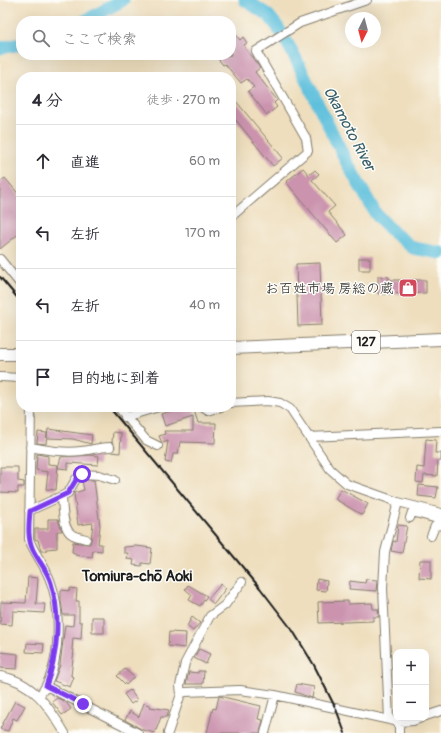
<!DOCTYPE html>
<html lang="ja">
<meta charset="utf-8">
<style>
:root{--surface:#fff;--page:#f7f7f7;--text:#2b2b33;--muted:#7c7c81;--line:#e1e1e2}
body{margin:0;font-family:Pangolin,"Klee One",sans-serif;background:var(--page);color:var(--text)}
.controls{position:absolute;right:12px;bottom:12px;display:grid;overflow:hidden;border-radius:8px;box-shadow:0 4px 16px #0002}
.controls button{width:36px;height:36px;display:grid;place-items:center;padding:0;border:0;border-bottom:1px solid var(--line);background:var(--surface);color:var(--text);font:20px sans-serif}
.compass{position:absolute;left:345px;top:12px;width:36px;height:36px;border-radius:50%;background:var(--surface);box-shadow:0 4px 16px #0002;rotate:186deg}
.stop{position:absolute;width:12px;height:12px;margin:-9px;border:3px solid #7c3aed;border-radius:50%;background:#fff}
.stop.end{background:#7c3aed;border-color:#fff;box-shadow:0 1px 4px #0008}
.list{margin:0;padding:0;list-style:none}
h2{display:flex;justify-content:space-between;align-items:center;height:52px;margin:0;padding:0 16px;font-size:17px}
h2 small{font-size:13px;font-weight:400;color:var(--muted)}
.list li{display:grid;grid-template-columns:26px 1fr auto;gap:12px;align-items:center;box-sizing:border-box;height:72px;padding:0 16px;border-top:1px solid var(--line)}
.list b{display:block;font-size:15px;white-space:nowrap}
.list em{font-size:13px;font-style:normal;color:var(--muted)}
.icon{flex:none;width:22px;height:22px;fill:none;stroke:currentColor;stroke-width:2;stroke-linecap:round;stroke-linejoin:round}
.map{position:relative;flex:none;width:441px;height:733px;overflow:hidden}
.search{position:absolute;background:var(--surface);box-shadow:0 4px 16px #0002;left:16px;top:16px;width:220px;height:44px;display:flex;align-items:center;gap:10px;box-sizing:border-box;padding:0 14px;border-radius:16px;color:var(--muted);font-size:15px}
.panel{position:absolute;background:var(--surface);box-shadow:0 4px 16px #0002;left:16px;top:72px;width:220px;height:340px;border-radius:16px}
.map>svg:first-child{display:block}
</style>
<div class="map">
<svg width="441" height="733" viewBox="0 0 441 733">
<rect width="100%" height="100%" fill="#fdfcf7"/>
<filter id="ink" filterUnits="userSpaceOnUse"><feTurbulence type="fractalNoise" baseFrequency=".025" numOctaves="2"/><feDisplacementMap in="SourceGraphic" scale="8" xChannelSelector="R" yChannelSelector="G"/><feConvolveMatrix kernelMatrix="1 2 1 2 8 2 1 2 1" color-interpolation-filters="sRGB"/></filter>
<filter id="wash" filterUnits="userSpaceOnUse"><feTurbulence type="fractalNoise" baseFrequency=".012" numOctaves="4" result="noise"/><feDisplacementMap in="SourceGraphic" scale="16" xChannelSelector="R" yChannelSelector="G"/><feGaussianBlur stdDeviation="0.9" result="paint"/><feColorMatrix in="noise" values="0 0 0 0 0 0 0 0 0 0 0 0 0 0 0 0 0 1.4 0 .05"/><feComposite in="paint" operator="in"/></filter>
<g filter="url(#wash)">
<rect width="100%" height="100%" fill="#eedebd"/>
<g fill="none" stroke-linecap="round" stroke-linejoin="round">
<!-- river -->
<path stroke="#5ec0dc" stroke-width="13" d="M245,0L268,15L277,26L293,53L347,163L376,214L394,233L413,248L441,253
M85,21L123,0
M0,48L21,44"/>
</g>
<g id="blocks">
<!-- building -->
<path fill="#cb93ae" d="M231,29L240,40L243,37L247,43L244,45L245,48L260,68L255,72L277,100L274,103L277,107L267,115L248,91L254,87L247,79L241,83L225,64L223,65L215,55H231Z
M235,100L283,158L273,166L231,114V104Z
M303,168L309,175L315,170L319,174L312,180L335,206L328,212L347,235L337,243L286,182Z
M5,178L21,197V232L0,249V182Z
M359,258H370V270H359Z
M320,263L322,325L298,326L296,264Z
M378,276L389,277V280H426V293L378,294Z
M184,407H193L198,423H216L215,443L180,442L178,454H173L171,463L165,462L168,441L162,443L159,436L165,434L164,431H193V417L165,426L161,414Z
M48,429L92,435L91,444L73,439L47,438Z
M38,432L47,433L46,444L37,443Z
M113,432L121,433L120,453L112,452L115,447L112,442Z
M426,439L436,440L435,453H441V461H438L437,476L424,475L423,483L416,482L417,467L424,468Z
M37,454L48,456V464L58,465L56,490L46,489L48,472L36,470Z
M90,455L99,456L98,465L68,463V469L58,468L61,457Z
M0,467H18V481L24,482V487H18V493L0,492Z
M84,480H94L100,526L98,544H102V551L93,550L92,557L75,555V553L72,552L73,542L87,544H90L91,540L93,523L78,525L74,493L84,490L82,481Z
M419,485L438,487L436,498L418,496Z
M341,489L368,504L362,515L335,499Z
M48,519H58L62,531H57V548L46,549V551H41L38,540L35,539V529H48Z
M398,525L407,526L402,553L391,551L393,541L396,542Z
M136,546L152,548L150,564L142,563V566L133,565L134,560L127,559L128,553H124V547Z
M420,560H431V579L419,578Z
M28,577L38,578L36,604H45L44,613L13,611L12,625L0,624L1,602L26,603Z
M317,579L327,581L326,591L316,590Z
M366,579L377,580L376,591L349,589L350,581L365,583Z
M221,584L226,588L214,604L208,599Z
M188,585L207,596L200,606L189,600L192,595L185,589Z
M70,588L77,589L76,601H79V622H82L81,639L73,638L72,650H74L71,676L74,677L70,687L54,681L60,665L65,625L73,626L74,615H63L61,601V590L70,591Z
M348,601V604L372,603L373,609H378L379,617H373V621L319,623L318,602Z
M92,617H104V633H92Z
M192,617L200,623L193,631L187,626Z
M169,632L186,633L185,648L168,646Z
M27,643L44,644L43,653L26,652Z
M199,649L210,654L206,664L194,658Z
M0,652L18,654L17,669L0,668Z
M125,669L134,677L126,685L117,676Z
M198,671H204L203,684H186L189,672L198,673Z
M297,684L314,687L312,698L295,692Z
M130,690L137,700L131,704L124,694Z
M219,696L261,706L258,719L263,720L260,733H207L213,708L216,709Z
M57,698L66,702L71,709L62,715L52,702Z
M15,701L25,706L17,720L13,718L8,731L0,729Z
M144,703L151,706L150,707L169,710L167,717H161L155,733L143,730L125,720L130,711L139,717Z"/>
</g>
</g>
<g filter="url(#ink)">
<use href="#blocks" fill-opacity="0" stroke="#857d6c" stroke-width="1"/>
<g fill="none" stroke-linecap="round" stroke-linejoin="round">
<!-- minor casing -->
<g stroke="#857d6c" stroke-width="10">
<path id="minor" d="M231,217L308,151L306,138L256,51L300,23L367,0
M0,259L21,285
M0,377L21,378
M231,403L268,401L280,403L290,409L330,469L347,484L398,502L441,513
M31,407L29,539C33,551 41,560 46,571C63,604 62,666 40,695
M118,407L146,440L158,446
M202,407L208,411L221,407
M125,417L159,407
M309,437L441,431
M30,447C47,450 64,453 81,451C91,450 100,447 110,447
M62,497C63,507 62,530 73,535C77,537 82,538 86,539
M29,511L68,493L76,479L82,474L99,475L115,480
M410,518L412,512L441,520
M431,536L435,526L441,525
M0,676C33,681 49,707 65,733
M46,686L138,733
M181,694L185,692L240,690L275,695L399,722L413,721L421,718
M426,716L441,711
M389,719L383,588L385,552L398,502
M399,722V733
M168,733L181,694L180,686L185,663L210,616L225,605L242,582
M265,733L275,695"/>
</g>
<!-- highway casing -->
<g stroke="#857d6c" stroke-width="14">
<path id="highway" d="M231,348L441,339
M0,354H21"/>
</g>
<!-- minor -->
<use href="#minor" stroke="#fff" stroke-width="8"/>
<!-- highway -->
<use href="#highway" stroke="#fff" stroke-width="12"/>
<!-- rail -->
<path stroke="#1c1c1c" stroke-width="2" d="M0,277L21,302
M109,407L260,588L293,631L314,665L336,709L345,733"/>
</g>
</g>
<g fill="none" stroke-linecap="round" stroke-linejoin="round" filter="url(#ink)">
<!-- route -->
<path stroke="#7c3aed" stroke-width="5" d="M82,474L76,480L68,493L30,511C29,524 27,538 33,550C39,562 47,570 51,583C61,616 58,653 46,686L83,704"/>
</g>
<!-- icons -->
<defs>
<g id="shop-square" transform="scale(1)"><rect x="-9" y="-9" width="18" height="18" rx="4" fill="#d1495b" stroke="#fdfcf7"/><path d="M-5-2.5h2.3a2.7 3.5 0 0 1 5.4 0H5L5.5 6h-11ZM-1.5-2.5h3a1.5 2.3 0 0 0-3 0Z" fill="#fff"/></g>
</defs>
<g fill-rule="evenodd">
<use href="#shop-square" x="408" y="288"/>
</g>
<g text-anchor="middle" dominant-baseline="central" stroke-width="3" stroke-linejoin="round" paint-order="stroke">
<!-- shield labels -->
<rect fill="#fdfcf7" stroke="#605f5e" stroke-width="1" x="352" y="331" width="28" height="22" rx="3"/>
<g font-size="13" font-weight="bold" fill="#1c1c1c">
<text x="366" y="342">127</text>
</g>
<!-- poi labels -->
<g font-size="14" fill="#1c1c1c" stroke="#fdfcf7" text-anchor="end">
<text x="394" y="288">お百姓市場 房総の蔵</text>
</g>
<!-- water labels -->
<g font-size="15" font-style="italic" fill="#365e69" stroke="#fdfcf7">
<text transform="translate(349 129) rotate(62)">Okamoto River</text>
</g>
<!-- neighbourhood labels -->
<g font-size="15" font-weight="bold" fill="#1c1c1c" stroke="#fdfcf7">
<text x="137" y="576">Tomiura-chō Aoki</text>
</g>
</g>
</svg>
<div class="controls">
<button>+</button>
<button>−</button>
</div>
<svg class="compass" viewBox="-18 -18 36 36"><path d="M0-13l5 13h-10z" fill="#e53935"/><path d="M0 13l5-13h-10z" fill="#7c7c81"/></svg>
<div class="stop" style="left:82px;top:474px"></div>
<div class="stop end" style="left:83px;top:704px"></div>
<div class="search"><svg class="icon" aria-label="search" viewBox="0 0 24 24"><circle cx="10" cy="10" r="6"/><path d="M15 15l6 6"/></svg>ここで検索</div>
<section class="panel">
<h2>4 分<small>徒歩 · 270 m</small></h2>
<ul class="list">
<li><svg class="icon" aria-label="ahead" viewBox="0 0 24 24"><path d="M12 20V5M6 11l6-6 6 6"/></svg><div><b>直進</b></div><em>60 m</em></li>
<li><svg class="icon" aria-label="left" viewBox="0 0 24 24"><path d="M17 20v-9H6M10 6l-5 5 5 5"/></svg><div><b>左折</b></div><em>170 m</em></li>
<li><svg class="icon" aria-label="left" viewBox="0 0 24 24"><path d="M17 20v-9H6M10 6l-5 5 5 5"/></svg><div><b>左折</b></div><em>40 m</em></li>
<li><svg class="icon" aria-label="arrive" viewBox="0 0 24 24"><path d="M6 21V4h12l-3 4 3 4H6"/></svg><div><b>目的地に到着</b></div></li>
</ul>
</section>
</div>
